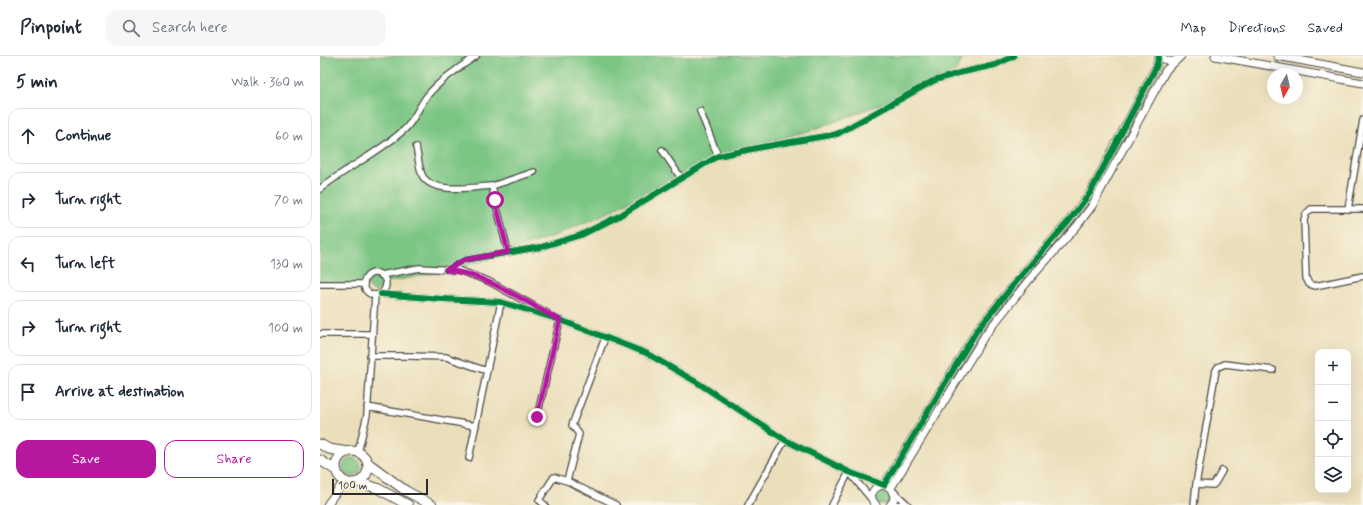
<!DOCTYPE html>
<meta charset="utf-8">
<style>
:root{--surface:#fff;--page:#f6f6f7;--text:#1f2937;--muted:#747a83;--line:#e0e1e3;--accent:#b5179e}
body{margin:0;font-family:Mynerve,sans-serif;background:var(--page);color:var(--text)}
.controls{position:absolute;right:12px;bottom:12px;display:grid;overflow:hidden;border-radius:8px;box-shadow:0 4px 16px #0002}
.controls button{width:36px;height:36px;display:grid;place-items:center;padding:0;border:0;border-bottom:1px solid var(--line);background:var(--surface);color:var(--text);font:20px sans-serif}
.compass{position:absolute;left:947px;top:12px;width:36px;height:36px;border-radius:50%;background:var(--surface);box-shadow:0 4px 16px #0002;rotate:188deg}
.scale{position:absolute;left:12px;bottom:10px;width:96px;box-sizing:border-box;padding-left:4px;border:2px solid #2b2b2b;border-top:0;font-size:11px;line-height:14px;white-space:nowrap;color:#2b2b2b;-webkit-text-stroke:3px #fcf5e5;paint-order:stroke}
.stop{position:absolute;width:12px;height:12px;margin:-9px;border:3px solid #b5179e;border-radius:50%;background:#fff}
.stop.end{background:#b5179e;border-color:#fff;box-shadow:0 1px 4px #0008}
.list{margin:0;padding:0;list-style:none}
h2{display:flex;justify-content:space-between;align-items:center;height:52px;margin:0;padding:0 16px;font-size:17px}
h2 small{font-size:13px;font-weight:400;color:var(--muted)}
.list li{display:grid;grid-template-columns:26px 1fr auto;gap:12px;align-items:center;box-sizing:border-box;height:56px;margin:0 8px 8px;padding:0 8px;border:1px solid var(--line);border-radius:12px}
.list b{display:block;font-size:15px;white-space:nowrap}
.list em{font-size:13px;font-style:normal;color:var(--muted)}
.actions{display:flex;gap:8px;padding:12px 16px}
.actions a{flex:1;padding:9px 0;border:1px solid var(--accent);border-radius:12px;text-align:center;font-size:14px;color:var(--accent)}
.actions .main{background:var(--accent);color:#fff}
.icon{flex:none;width:22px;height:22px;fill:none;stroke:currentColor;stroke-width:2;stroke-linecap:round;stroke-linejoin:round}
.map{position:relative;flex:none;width:1043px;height:449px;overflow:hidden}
header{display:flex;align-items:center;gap:24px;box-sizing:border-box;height:56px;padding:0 20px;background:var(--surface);border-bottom:1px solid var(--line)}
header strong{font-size:19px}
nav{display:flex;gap:22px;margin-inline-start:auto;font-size:14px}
.search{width:280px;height:36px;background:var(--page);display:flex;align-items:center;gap:10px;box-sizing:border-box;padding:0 14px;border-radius:12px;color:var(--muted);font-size:15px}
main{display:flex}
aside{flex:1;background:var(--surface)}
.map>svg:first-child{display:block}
</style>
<header>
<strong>Pinpoint</strong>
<div class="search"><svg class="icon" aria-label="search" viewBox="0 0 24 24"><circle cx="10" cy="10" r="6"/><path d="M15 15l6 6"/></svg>Search here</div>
<nav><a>Map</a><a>Directions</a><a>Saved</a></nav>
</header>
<main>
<aside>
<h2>5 min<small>Walk · 360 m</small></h2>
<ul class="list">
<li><svg class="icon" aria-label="ahead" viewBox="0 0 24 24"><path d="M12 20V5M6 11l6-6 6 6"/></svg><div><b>Continue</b></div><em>60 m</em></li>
<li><svg class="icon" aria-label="right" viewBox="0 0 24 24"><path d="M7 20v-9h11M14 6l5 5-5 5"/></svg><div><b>Turn right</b></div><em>70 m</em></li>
<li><svg class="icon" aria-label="left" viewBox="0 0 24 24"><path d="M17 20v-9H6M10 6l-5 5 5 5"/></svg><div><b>Turn left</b></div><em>130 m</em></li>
<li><svg class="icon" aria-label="right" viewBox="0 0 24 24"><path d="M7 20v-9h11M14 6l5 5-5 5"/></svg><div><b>Turn right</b></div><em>100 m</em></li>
<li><svg class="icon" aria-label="arrive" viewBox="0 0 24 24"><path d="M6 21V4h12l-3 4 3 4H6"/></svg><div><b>Arrive at destination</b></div></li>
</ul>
<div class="actions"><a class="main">Save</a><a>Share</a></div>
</aside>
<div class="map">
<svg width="1043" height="449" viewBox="0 0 1043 449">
<rect width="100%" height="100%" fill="#fcf5e5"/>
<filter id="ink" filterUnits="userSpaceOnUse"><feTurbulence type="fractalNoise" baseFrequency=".025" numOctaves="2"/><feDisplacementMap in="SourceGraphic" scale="8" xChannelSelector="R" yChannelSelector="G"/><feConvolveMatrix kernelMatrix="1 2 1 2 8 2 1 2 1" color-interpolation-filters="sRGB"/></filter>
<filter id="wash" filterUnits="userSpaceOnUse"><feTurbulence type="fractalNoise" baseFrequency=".012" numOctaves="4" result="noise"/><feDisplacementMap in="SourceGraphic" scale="16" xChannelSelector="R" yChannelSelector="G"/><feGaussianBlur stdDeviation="0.9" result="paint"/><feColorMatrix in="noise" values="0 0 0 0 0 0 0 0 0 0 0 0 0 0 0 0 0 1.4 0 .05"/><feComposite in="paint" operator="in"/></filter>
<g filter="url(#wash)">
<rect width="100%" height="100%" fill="#ebdfbb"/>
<!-- green -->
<path fill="#7cc684" stroke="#547858" d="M0,0H644L636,15L572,44L495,73L448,86L408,98L368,115L283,159L236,179L161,205L109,218L63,227L60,233L55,236L50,233L48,228L0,229Z
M23 411a9 9 0 1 1 18 0a9 9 0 1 1-18 0Z
M567,432L572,442L567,448H559L555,444V436L556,434Z"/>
</g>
<g filter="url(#ink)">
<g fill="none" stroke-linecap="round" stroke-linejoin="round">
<!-- minor casing -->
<g stroke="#484641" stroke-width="8">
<path id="minor" d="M380,55L398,100
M96,91C98,100 99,111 102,119C112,139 154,131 172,130
M342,94L361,122
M0,133C27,111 59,97 85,73C94,65 99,50 107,40C120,24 139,12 156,0
M1028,153L1043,64
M1043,153H991L986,158L984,164L986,222L989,228L995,230L1043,220
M188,196L174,140L172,130L214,116
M126,214L144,204L221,191L261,179L299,160L398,100L442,91L517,78L613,25L639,17L675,9L694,0
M44 228a11 11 0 1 1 22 0a11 11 0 1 1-22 0Z
M61,219L99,212L138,214L168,225L227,257
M0,228H44
M61,238L122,243L181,246L240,264L326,297L378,327L465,384L529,416L564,429
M0,278H52
M50,300H88L126,301L167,315
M47,351L156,370
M217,361L240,264
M38,396L47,359L55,239
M149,402L181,246
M247,425L259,378L252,369L285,282
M876,428L893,429L895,427L902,415
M572,434L588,449
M225,449L219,444L234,421L247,425L296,449
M428,449L465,384
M512,449L529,416L552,444
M574,449L586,448
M874,449L876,428L896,314L898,311L905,308L953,314"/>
</g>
<!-- tertiary casing -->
<g stroke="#484641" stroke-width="9">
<path id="tertiary" d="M841,0C847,7 855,7 861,0
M895,0L1043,27
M957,0L1043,16
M564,429L657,274L700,221L749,165L770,137L836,11L839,0
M571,432L665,279L708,225L757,170L772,150L846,14L857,4
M7,449L24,425
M556,449C541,434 569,420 573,438C575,442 573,446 570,449"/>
</g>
<!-- primary casing -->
<g stroke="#484641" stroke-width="11">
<path id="primary" d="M0,388L9,393L28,396
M16 411a16 16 0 1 1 32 0a16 16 0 1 1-32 0Z
M0,404L17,415
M48,407L86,435L112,449
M37,426L57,432L88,449"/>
</g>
<!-- minor -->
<use href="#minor" stroke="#fff" stroke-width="5.5"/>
<!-- tertiary -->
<use href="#tertiary" stroke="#fff" stroke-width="7"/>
<!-- primary -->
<use href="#primary" stroke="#fff" stroke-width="9"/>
<!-- cycleway casing -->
<g stroke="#fcf5e5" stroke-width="8">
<path id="cycleway" d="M126,214L144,204L221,191L261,179L299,160L398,100L442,91L517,78L613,25L639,17L675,9L694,0
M61,238L122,243L181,246L240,264L326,297L378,327L465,384L529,416L564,429L657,274L700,221L749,165L770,137L836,11L839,0"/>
</g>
<!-- cycleway -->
<use href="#cycleway" stroke="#00873e" stroke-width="6"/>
</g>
</g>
<g fill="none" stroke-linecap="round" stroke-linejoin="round" filter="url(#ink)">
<!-- route -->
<path stroke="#b5179e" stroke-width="5" d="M175,144L188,196L144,204L126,214C162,216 207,247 240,264L217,361"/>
</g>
</svg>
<div class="controls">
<button>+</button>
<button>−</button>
<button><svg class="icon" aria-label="locate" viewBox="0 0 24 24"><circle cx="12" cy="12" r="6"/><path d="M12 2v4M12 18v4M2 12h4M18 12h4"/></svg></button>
<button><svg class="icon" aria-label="layers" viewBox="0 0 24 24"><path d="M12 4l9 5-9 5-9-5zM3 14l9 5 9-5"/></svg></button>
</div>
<svg class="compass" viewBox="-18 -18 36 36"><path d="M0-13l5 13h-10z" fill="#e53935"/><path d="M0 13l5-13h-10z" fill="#747a83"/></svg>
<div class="scale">100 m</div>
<div class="stop" style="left:175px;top:144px"></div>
<div class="stop end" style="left:217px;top:361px"></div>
</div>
</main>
